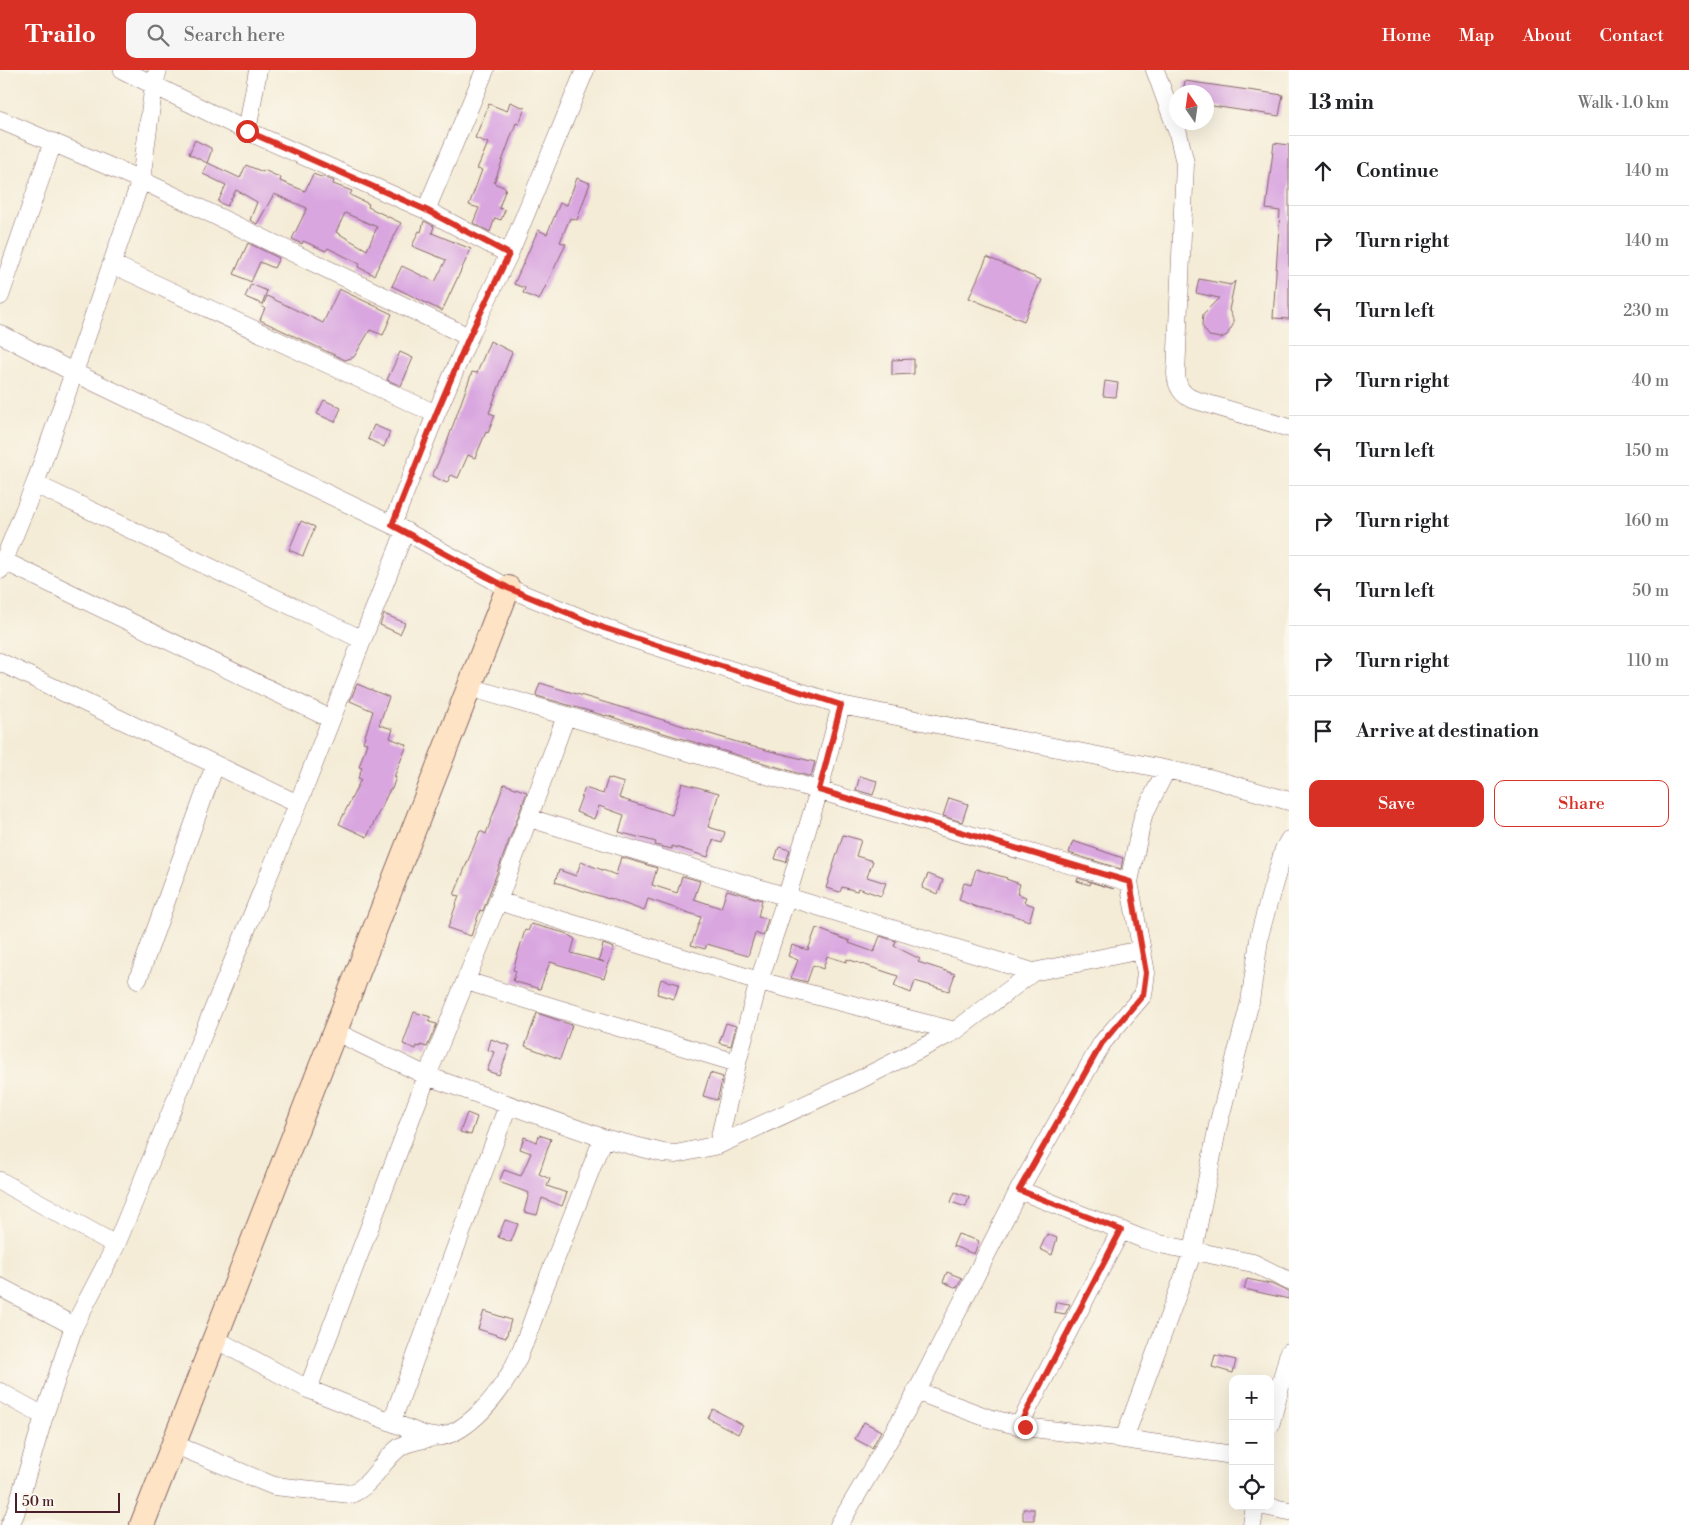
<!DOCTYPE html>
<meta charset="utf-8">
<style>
:root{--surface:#fff;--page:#f6f6f6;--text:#202124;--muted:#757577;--line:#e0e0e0;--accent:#d93025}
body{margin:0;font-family:"Libre Bodoni",serif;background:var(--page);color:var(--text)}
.controls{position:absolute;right:15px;bottom:15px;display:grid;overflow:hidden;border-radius:10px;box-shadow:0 5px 20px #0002}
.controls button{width:45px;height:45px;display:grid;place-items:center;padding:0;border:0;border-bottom:1px solid var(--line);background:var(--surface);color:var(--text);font:25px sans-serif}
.compass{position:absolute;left:1169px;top:15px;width:45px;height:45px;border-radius:50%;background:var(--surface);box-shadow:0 5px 20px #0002;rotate:347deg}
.scale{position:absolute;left:15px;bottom:12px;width:105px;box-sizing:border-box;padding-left:5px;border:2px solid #4a1f2b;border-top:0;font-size:14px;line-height:18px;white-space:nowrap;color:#4a1f2b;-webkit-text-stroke:4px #fbf7ec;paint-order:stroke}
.stop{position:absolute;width:15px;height:15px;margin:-11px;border:4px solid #d93025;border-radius:50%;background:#fff}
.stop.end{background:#d93025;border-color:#fff;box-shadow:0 1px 5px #0008}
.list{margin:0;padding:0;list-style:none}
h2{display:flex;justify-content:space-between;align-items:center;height:65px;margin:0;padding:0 20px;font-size:21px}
h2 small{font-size:16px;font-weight:400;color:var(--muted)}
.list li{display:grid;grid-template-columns:32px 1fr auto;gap:15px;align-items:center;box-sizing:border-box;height:70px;padding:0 20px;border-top:1px solid var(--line)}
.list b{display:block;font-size:19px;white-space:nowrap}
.list em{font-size:16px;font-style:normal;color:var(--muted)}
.actions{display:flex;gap:10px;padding:15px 20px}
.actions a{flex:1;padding:11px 0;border:1px solid var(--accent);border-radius:10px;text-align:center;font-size:18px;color:var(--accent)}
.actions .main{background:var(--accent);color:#fff}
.icon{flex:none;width:28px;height:28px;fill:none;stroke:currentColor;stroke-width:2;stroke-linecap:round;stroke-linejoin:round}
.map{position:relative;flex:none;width:1289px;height:1455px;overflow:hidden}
header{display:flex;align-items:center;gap:30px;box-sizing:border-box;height:70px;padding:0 25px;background:var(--accent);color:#fff}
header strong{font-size:24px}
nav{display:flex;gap:28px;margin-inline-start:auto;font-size:18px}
.search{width:350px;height:45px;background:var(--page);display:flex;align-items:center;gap:12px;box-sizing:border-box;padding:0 18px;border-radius:10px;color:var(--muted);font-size:19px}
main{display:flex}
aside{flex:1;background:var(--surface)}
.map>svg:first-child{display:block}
</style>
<header>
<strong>Trailo</strong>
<div class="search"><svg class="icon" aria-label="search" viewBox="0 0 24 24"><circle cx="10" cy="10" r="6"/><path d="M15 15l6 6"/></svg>Search here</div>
<nav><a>Home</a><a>Map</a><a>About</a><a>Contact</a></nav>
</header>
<main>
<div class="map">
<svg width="1289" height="1455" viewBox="0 0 1289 1455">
<rect width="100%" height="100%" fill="#fbf7ec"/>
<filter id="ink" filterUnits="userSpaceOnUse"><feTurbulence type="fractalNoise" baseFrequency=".02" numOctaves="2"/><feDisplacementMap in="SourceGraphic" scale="10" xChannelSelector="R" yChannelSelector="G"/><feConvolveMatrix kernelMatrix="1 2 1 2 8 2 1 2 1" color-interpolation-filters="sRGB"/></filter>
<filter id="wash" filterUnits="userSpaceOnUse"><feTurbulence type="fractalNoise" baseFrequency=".0096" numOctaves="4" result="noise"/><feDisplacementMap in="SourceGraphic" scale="20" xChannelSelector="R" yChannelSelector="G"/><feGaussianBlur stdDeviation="1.12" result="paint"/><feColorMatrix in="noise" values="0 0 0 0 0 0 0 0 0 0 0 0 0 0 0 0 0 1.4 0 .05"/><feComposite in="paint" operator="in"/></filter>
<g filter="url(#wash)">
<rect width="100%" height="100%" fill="#f4ecd7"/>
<g id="blocks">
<!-- building -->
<path fill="#d9a6e0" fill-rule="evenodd" d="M1185,11L1283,25L1279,46L1206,35V22H1183Z
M510,32L525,38L519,54L516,53L494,113L506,118L499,138L505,140L501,150L495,148L490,162L473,153L479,138L469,135L482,100L477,99L488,73L475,68L489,34L507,41Z
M195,70L211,78V82L207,93L189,84Z
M1274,73L1289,75V249L1273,248L1280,141L1266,139Z
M208,93L240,108L246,95L263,102L264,100L281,108L280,111L305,121L313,104L321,107L322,106L334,111L333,114L352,121L350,125L369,134L368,137L401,153L374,205L358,197L360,194L328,178L326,181L303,171L302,174L292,169L307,138L274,124L257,154L250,150L257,132L236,120L227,136L218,132L226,115L203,104ZM345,143L377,157L367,180L336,162Z
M577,108L590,113L577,150L570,148L560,172L566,174L539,230L523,223L525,218L514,214L538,160L547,164L560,133L567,135Z
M424,151L434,156L432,163L471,179L442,241L392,216L402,196L435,212L446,190L412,176L419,161L421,162Z
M248,173L279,188L274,198L260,192L251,212L234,204Z
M987,187L1041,210L1024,251L969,228Z
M1199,209L1231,215L1235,211L1229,240L1233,249V255L1227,265L1221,268L1209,266L1202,256L1203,244L1219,228L1196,223Z
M251,214L267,221L262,234L245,227Z
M339,219L392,244L383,265L370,260L354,287L345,290L260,250L265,238L262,237L267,226L323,253Z
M490,271L512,282L489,343L495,345L488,363L486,362L475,388L468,385L458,408L451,405L447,413L432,406L446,375L472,302L477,303Z
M400,282L413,288L401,316L387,310Z
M914,289V304L892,305V290Z
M1105,311L1118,313L1116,327L1103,326Z
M324,330L341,338L335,352L317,344Z
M374,355L390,362L384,377L368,369Z
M301,451L315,457L303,486L289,480Z
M384,544L405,553L400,564L380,555Z
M540,613L750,676L815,692L811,707L633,654L606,645V646L537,626L536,624Z
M357,614L389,627L379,655L393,659L390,668L407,675L394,707H396L392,719H390L367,767L339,754L361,709L358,708L362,698L359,697L367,673L363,672L373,641L350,631Z
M860,706L877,711L873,725L856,720Z
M608,708L624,713L619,728L672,745L682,713L719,723L708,757L725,762L722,773L713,770L708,787L672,776V779L655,775L656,772L619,762L624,745L599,736L594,749L576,742L585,718L603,724Z
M504,714L527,722L488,827L483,841L480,840L471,866L448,858L459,826L454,825L480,761L486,764Z
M949,728L968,734L962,752L943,746Z
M843,765L861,770L856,786L873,791L867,807L886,813L881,826L858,818L857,821L842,817L840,822L826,818Z
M1073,771L1123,788L1121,799L1069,783Z
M779,777L790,780L786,792L775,789Z
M621,787L657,798L652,815L677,823L682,806L700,811L694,829L721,838L727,820L762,830L758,847L768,849L763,866L755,863L748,886L707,874L705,879L691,875L701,847L648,829L644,841L609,828V829L555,812L559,800L576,806L581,792L616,805Z
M976,799L1007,808L1006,809L1020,814L1017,824L1026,827L1024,832L1034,836L1029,851L1010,844L976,837L959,830L964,813L971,815Z
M928,804L943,810L938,824L922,818Z
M1078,808L1114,819L1091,812L1090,815L1077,811Z
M531,854L565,863L575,869L571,883L604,892L599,890L603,874L614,878L604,908L550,892L540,919L513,911L516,901L513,900L525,860L528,861Z
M816,858L850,871L849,873L874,882L880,866L896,871L894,876L920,889L918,892L955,904L949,921L915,911L911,923L894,916L898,906L847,889L846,892L827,886L823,899L813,895L807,912L791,908L798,890L788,886L792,875L808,880Z
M661,909L679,914L674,929L657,924Z
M414,942L431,947L429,952L437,954L427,977L420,975V977L417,976L416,979L403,974Z
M537,943L572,955L560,989L525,976Z
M726,953L736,956L731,976L719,973Z
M491,969L510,976L499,1005L487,1001L494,982L488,980Z
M710,1003L723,1007L717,1030L703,1026Z
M467,1043L477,1047L471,1065L460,1062Z
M539,1065L551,1069L539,1104L550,1109L547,1116L567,1123L562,1136L542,1128L537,1145L524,1142L529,1123L499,1112L504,1100L521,1106L531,1083L520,1079L524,1067L537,1072Z
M955,1122L969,1127L966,1137L951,1132Z
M505,1150L518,1154L511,1172L498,1167Z
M958,1164L979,1171L974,1184L953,1176Z
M1047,1164L1057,1168L1052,1185L1040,1179Z
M947,1202L962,1208L957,1218L943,1212Z
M1247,1209L1271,1214L1289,1222V1229L1244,1219Z
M1056,1232L1070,1234L1065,1244L1054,1242Z
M484,1241L511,1250L506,1268L478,1259Z
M1215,1285L1236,1290L1233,1303L1212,1297Z
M713,1339L743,1355L738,1364L708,1348Z
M864,1352L881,1361L872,1378L855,1369Z
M1023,1439H1034V1450H1023Z"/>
</g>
</g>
<g filter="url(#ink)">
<use href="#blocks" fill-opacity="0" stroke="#866767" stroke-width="1"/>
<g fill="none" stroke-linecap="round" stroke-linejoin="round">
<!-- street casing -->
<g stroke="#866767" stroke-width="19">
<path id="street" d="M123,0L247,61L426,140L509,184
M1155,0L1178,63L1185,93L1176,304C1177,316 1181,324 1192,329L1289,358
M0,50L141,110L469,267
M247,61L258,0
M426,140L485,0
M112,194L436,344
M0,226L53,72
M0,264L73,302L405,461L508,518L630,568L841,635L1209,708L1289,731
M35,414L361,569
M392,455L436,344L469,267L509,184L585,0
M4,491L331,649
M0,500L35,414L141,110L154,14L158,0
M0,592L298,734
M469,617L1129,812
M529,748L1033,902L1141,880
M498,831L759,911L955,961
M138,909L215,695
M466,911L737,993
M334,961L427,1006L603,1068L663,1083L676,1084L718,1075L861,1009L955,961L1033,902
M718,1075L737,993L759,911L787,826L819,720L841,635
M0,1111L116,1175
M1019,1120L1143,1169L1160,1174L1253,1193L1289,1211
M0,1217L74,1256
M215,1269L308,1319L424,1365C459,1377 500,1324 514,1296C526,1272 534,1246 543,1221C563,1170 583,1119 603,1068
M308,1319L427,1006L498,831L566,646
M916,1321L988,1348L1025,1357L1124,1369L1233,1385
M0,1322L44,1346
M392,1351L508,1035
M1019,1356L1121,1160
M1270,1356L1289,1282
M1124,1369L1193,1181L1218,1055L1250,932L1260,863L1271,823L1284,779L1289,770
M173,1374L274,1416L351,1424C372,1416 381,1391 400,1377C408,1371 420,1370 430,1368
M1264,1436L1289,1441
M10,1455L15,1444L44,1346L74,1256L116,1175L298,734L405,461
M839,1455L913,1329L1019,1120L1102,973L1143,925L1146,903L1129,812L1143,746L1166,700
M1252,1455L1255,1436"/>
</g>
<!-- secondary casing -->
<g stroke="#866767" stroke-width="26">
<path id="secondary" d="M142,1455L508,518"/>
</g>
<!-- street -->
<use href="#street" stroke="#fff" stroke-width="18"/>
<!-- secondary -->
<use href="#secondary" stroke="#fee4c5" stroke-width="24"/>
</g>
</g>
<g fill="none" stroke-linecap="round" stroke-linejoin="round" filter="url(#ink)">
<!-- route -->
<path stroke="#d93025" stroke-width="6" d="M247,61L426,140L509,184L469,267L436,344L392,455L508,518L604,558L841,635L819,720L1130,812L1146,903L1143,925L1102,973L1019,1120L1121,1160L1019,1356L1025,1357"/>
</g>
</svg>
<div class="controls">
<button>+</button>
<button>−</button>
<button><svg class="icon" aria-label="locate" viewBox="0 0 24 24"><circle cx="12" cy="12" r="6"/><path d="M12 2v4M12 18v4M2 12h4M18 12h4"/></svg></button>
</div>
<svg class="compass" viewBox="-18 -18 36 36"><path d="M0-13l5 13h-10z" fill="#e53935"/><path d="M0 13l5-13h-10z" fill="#757577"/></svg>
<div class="scale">50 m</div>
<div class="stop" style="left:247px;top:61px"></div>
<div class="stop end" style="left:1025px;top:1357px"></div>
</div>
<aside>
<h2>13 min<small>Walk · 1.0 km</small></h2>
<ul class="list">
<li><svg class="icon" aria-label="ahead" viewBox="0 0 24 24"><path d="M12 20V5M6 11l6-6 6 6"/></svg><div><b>Continue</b></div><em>140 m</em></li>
<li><svg class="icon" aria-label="right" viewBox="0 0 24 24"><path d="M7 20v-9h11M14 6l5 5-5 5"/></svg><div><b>Turn right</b></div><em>140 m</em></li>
<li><svg class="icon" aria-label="left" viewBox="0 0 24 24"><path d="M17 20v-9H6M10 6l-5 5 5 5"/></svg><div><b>Turn left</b></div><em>230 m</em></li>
<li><svg class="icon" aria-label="right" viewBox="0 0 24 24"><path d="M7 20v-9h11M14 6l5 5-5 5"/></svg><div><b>Turn right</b></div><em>40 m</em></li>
<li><svg class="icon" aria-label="left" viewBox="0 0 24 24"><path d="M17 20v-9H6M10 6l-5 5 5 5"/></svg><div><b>Turn left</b></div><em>150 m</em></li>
<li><svg class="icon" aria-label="right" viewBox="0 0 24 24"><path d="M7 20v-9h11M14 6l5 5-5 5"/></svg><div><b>Turn right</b></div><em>160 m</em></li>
<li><svg class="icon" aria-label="left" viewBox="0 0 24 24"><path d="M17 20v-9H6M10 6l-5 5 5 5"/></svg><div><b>Turn left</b></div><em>50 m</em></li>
<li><svg class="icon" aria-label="right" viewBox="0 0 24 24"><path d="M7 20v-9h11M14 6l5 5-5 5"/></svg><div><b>Turn right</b></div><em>110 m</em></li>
<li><svg class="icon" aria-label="arrive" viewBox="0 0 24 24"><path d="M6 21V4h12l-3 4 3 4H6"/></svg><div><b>Arrive at destination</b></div></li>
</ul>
<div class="actions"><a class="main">Save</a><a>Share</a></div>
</aside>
</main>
